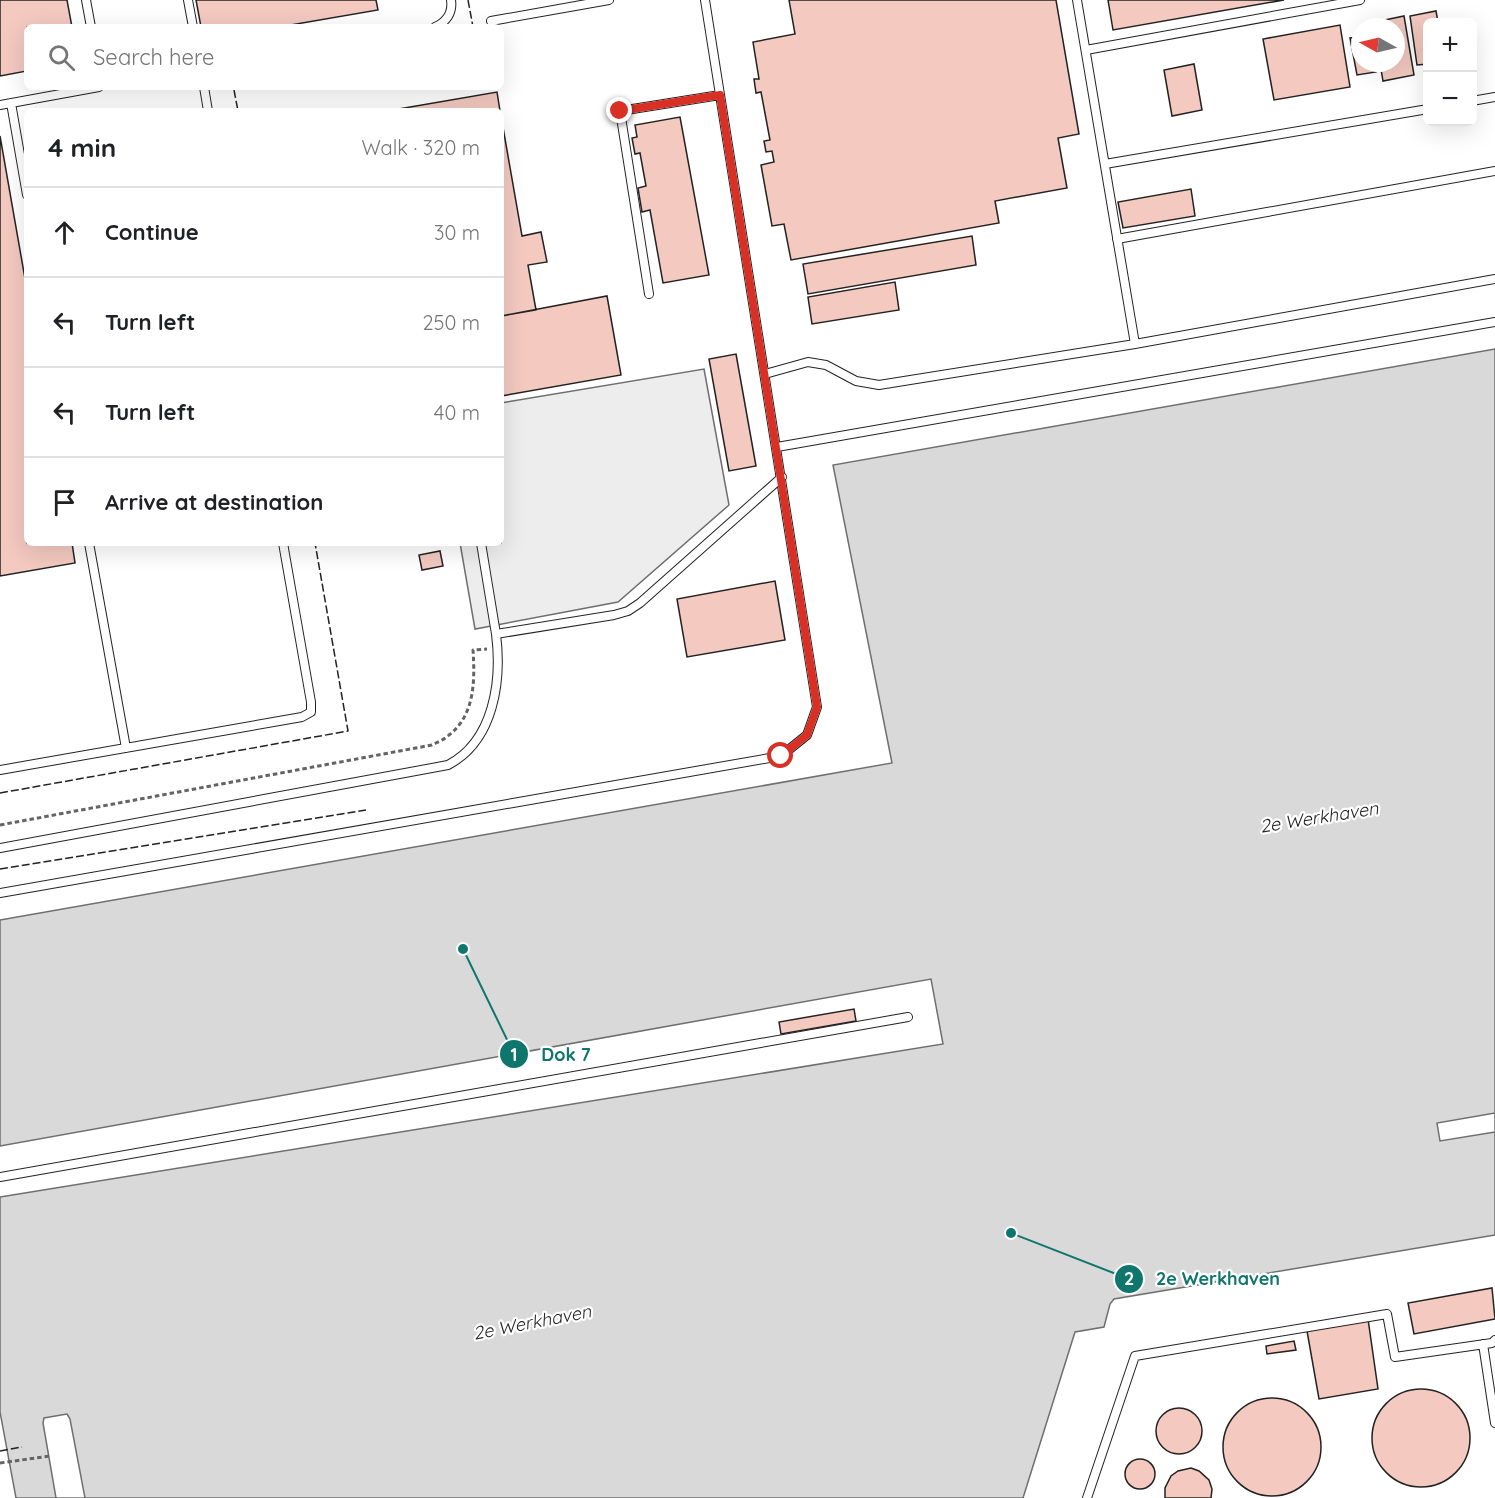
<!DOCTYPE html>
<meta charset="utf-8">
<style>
:root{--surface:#fff;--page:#f6f6f6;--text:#202124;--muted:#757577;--line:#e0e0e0}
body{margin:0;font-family:Quicksand,sans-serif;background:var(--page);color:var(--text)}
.controls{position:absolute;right:18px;top:18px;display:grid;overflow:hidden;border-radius:9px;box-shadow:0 6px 24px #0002}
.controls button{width:54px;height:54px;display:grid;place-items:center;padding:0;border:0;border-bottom:2px solid var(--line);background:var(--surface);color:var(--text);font:30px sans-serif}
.compass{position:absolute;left:1351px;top:18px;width:54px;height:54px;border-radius:50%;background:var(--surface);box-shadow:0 6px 24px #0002;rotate:278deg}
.stop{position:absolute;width:18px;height:18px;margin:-14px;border:4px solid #d93025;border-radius:50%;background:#fff}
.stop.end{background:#d93025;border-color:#fff;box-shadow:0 2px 6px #0008}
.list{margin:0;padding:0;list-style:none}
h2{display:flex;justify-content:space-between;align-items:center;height:78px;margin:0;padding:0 24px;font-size:26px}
h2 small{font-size:20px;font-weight:400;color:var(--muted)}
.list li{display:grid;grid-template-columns:39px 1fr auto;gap:18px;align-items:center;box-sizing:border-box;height:90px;padding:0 24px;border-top:2px solid var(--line)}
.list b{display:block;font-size:22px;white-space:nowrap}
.list em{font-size:20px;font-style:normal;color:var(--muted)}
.icon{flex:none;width:33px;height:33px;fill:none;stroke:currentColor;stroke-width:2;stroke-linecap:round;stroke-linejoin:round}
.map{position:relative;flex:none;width:1495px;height:1498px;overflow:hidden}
.search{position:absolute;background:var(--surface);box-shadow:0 6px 24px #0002;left:24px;top:24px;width:480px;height:66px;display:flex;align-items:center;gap:15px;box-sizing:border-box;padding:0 21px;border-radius:9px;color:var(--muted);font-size:22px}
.panel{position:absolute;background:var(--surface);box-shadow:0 6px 24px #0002;left:24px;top:108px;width:480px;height:438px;border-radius:9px}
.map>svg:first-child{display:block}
</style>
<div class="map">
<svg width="1495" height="1498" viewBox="0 0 1495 1498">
<rect width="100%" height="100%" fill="#fff"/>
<!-- parking -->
<path fill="#ededed" stroke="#6f6f6f" stroke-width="1.5" d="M704,369L729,505L618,602L475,629L460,543H501V403Z"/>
<!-- water -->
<path fill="#d9d9d9" stroke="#6f6f6f" stroke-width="1.5" d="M1495,349V1235L1114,1299L1110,1304L1104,1327L1075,1332L1023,1498H16L0,1412V1197L943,1044L931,979L0,1146V920L892,763L833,465Z"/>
<!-- pier -->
<path fill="#fff" stroke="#6f6f6f" stroke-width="1.5" d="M1495,1113V1132L1440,1141L1437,1123Z
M67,1414L70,1419L85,1498H56L43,1423L44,1418Z"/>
<!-- building -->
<path fill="#f3c9c0" stroke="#222" stroke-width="1.5" d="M0,0H67L72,27H27V71L0,76Z
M196,0H376L378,10L279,27H201Z
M789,0H1056L1079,134L1058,138L1067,188L995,201L999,223L791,260L784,224L772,226L761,165L774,162L772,151L766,152L764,141L770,140L761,92L756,93L754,79H759L753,42L795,34Z
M1108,0H1284L1113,30Z
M1436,11L1438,22H1428V64L1417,65L1410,16Z
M1404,16L1414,75L1383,81L1380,63H1396V27H1370V23Z
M1340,25L1350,87L1274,100L1263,39Z
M1360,37V63H1374L1376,72L1357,75L1350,38Z
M1194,64L1202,110L1172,116L1164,70Z
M497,92L500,111H387Z
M501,116L522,236L541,232L547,262L528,265L536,310L501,316Z
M680,117L709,275L663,283L650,210L642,212L638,188L646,186L640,153L635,154L632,138L637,137L635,125Z
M0,136L27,290V543H72L75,563L0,576Z
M1191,189L1195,216L1123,228L1118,202Z
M972,236L976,265L808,294L803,264Z
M895,282L899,310L812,324L808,297Z
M607,296L621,375L501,396V316Z
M736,354L756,466L729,471L709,359Z
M440,551L443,566L422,570L419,555Z
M775,581L785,640L687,657L677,599Z
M854,1009L856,1021L781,1034L779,1022Z
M1492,1288L1495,1319L1414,1334L1408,1303Z
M1368,1319L1378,1389L1319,1399L1307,1331Z
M1294,1341L1296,1350L1267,1354L1266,1346Z
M1372 1438a49 49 0 1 1 98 0a49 49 0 1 1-98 0Z
M1223 1447a49 49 0 1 1 98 0a49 49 0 1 1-98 0Z
M1156 1431a23 23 0 1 1 46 0a23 23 0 1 1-46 0Z
M1125 1474a15 15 0 1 1 30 0a15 15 0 1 1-30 0Z
M1191,1468L1199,1471L1209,1480L1212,1489L1211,1498H1165V1488L1171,1476L1178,1471Z"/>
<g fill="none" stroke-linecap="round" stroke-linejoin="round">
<!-- service casing -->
<g stroke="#222" stroke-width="10">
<path id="service" d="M86,0L91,27
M188,0L193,27
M1077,0L1135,344
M491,21L609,0
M435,27C446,22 453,13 451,0
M1086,50L1360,0
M204,87L208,111
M1472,101L1495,97
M11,103L27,195
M0,105L99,87
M1105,164L1428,109
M1117,239L1495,171
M649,294L620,111L720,95
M765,374L808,362L826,365L856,381L879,385L1135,344L1495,279
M777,447L1495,322
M89,543L126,748
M481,543L496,634
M0,770L302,717L311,712V702L283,543
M0,848L448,765C494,741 502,681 496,634L614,615L628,611L640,603L782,477
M0,893L781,756L807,735L817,707L705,0
M0,1177L908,1017
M1483,1344L1495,1423
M1087,1498L1135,1356L1387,1314L1395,1357L1492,1343L1495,1340"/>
</g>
<!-- path -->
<path stroke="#646464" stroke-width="3" stroke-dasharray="4.5 3" stroke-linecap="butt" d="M0,825L432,745C438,742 445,739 449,735C475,715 475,680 473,650L487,649
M0,1463L50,1456"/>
<!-- service -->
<use href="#service" stroke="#fff" stroke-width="8"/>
<!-- fence -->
<path stroke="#222" stroke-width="1.5" stroke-dasharray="8 3" stroke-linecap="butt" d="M468,0L473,27
M234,90L238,111
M0,793L348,731L315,543
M0,869L366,810
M0,1451L22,1447"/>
</g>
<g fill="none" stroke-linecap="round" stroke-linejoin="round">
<!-- route -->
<path stroke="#d93025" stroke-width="8" d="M620,111L720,95L817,707L807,735L781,756"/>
</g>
<g text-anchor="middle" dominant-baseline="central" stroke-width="4.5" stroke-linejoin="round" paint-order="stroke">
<!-- water labels -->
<g font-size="18" font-style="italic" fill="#222" stroke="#fff">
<text transform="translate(1319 817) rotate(-9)">2e Werkhaven</text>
<text transform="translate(532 1322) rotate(-11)">2e Werkhaven</text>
</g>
</g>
<!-- callouts -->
<path fill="none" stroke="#0f766e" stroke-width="2" d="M463 949L514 1054M1011 1233L1129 1279"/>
<g fill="#0f766e" stroke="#fff" stroke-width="2">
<circle cx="463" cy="949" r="6"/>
<circle cx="1011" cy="1233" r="6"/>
<circle cx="514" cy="1054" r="15"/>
<circle cx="1129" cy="1279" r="15"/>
</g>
<g font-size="18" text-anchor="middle" font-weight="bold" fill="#fff">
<text x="514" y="1061">1</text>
<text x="1129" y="1285">2</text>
</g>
<g font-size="18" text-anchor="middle" font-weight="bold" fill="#0f766e" stroke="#fff" stroke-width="4.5" stroke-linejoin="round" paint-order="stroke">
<text x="566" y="1061">Dok 7</text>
<text x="1218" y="1285">2e Werkhaven</text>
</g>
</svg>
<div class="controls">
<button>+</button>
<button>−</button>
</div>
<svg class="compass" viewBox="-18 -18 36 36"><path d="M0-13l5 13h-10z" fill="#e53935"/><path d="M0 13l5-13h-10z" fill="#757577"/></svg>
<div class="stop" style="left:781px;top:756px"></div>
<div class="stop end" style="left:620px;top:111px"></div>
<div class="search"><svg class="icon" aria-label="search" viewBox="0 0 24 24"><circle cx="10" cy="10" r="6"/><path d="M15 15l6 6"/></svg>Search here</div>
<section class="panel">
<h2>4 min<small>Walk · 320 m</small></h2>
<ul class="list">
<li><svg class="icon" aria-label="ahead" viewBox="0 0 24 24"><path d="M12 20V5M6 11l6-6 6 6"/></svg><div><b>Continue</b></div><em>30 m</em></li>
<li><svg class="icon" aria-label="left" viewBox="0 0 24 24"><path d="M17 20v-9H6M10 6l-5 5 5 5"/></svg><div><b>Turn left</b></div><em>250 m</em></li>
<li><svg class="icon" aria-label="left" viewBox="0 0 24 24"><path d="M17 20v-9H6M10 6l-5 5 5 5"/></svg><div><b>Turn left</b></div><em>40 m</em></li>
<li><svg class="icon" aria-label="arrive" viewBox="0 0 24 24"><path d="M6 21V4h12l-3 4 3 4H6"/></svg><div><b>Arrive at destination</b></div></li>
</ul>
</section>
</div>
